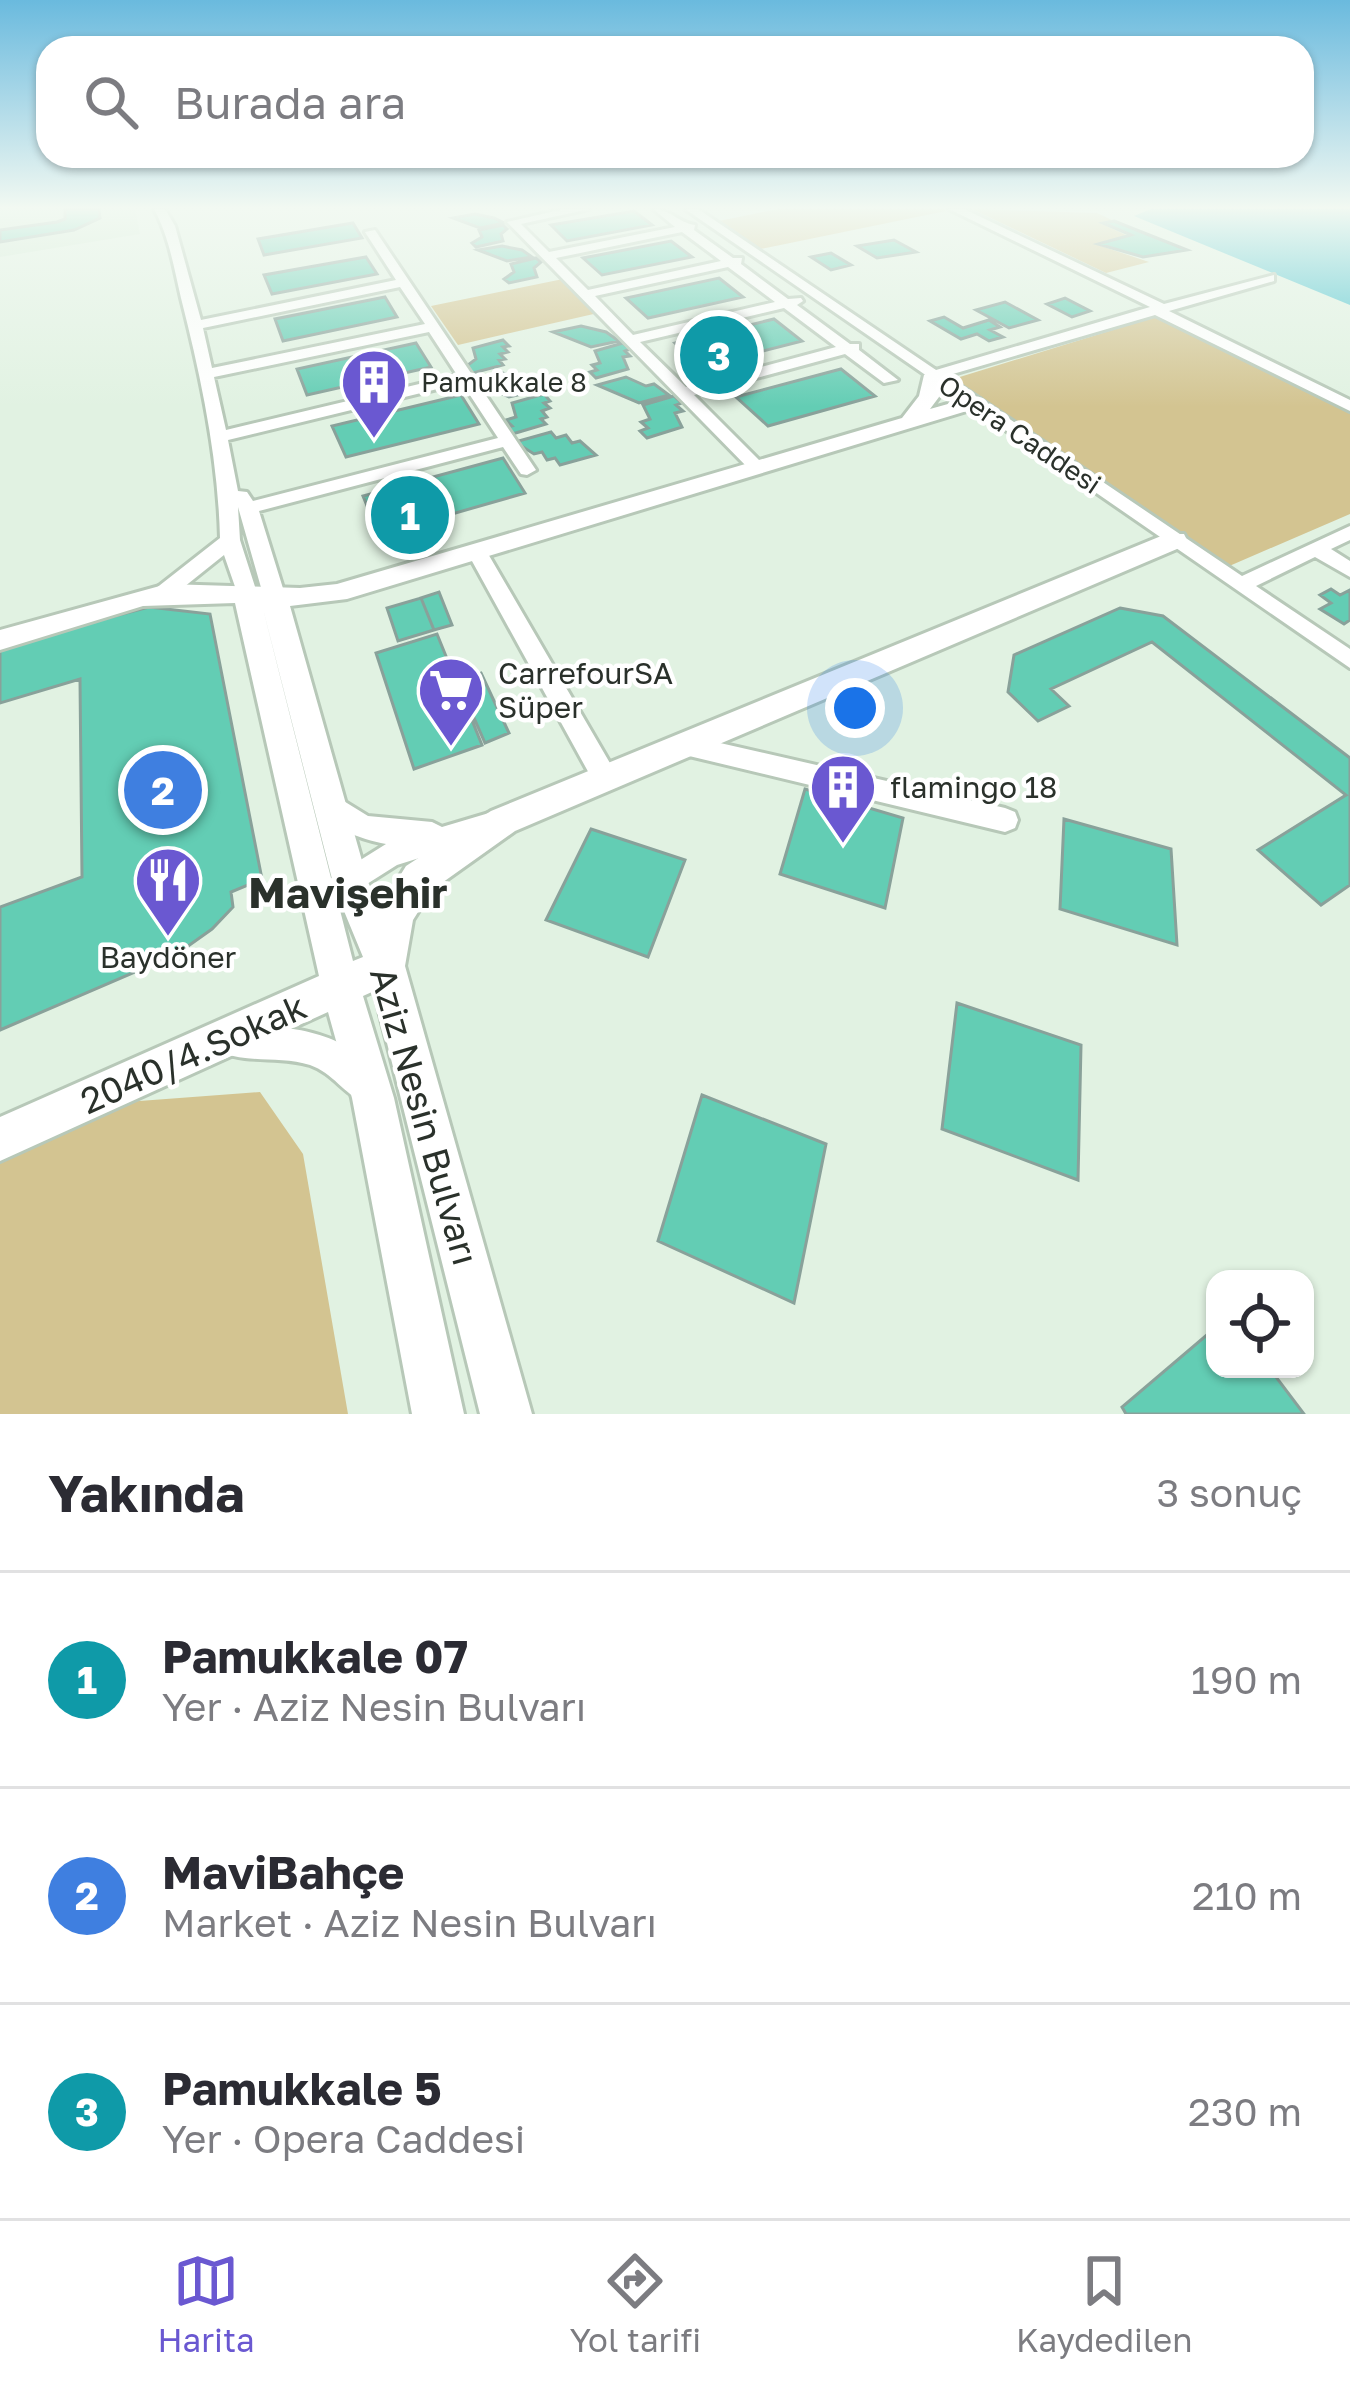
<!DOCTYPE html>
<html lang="tr">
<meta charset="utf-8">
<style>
:root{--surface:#fff;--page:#f7f7f7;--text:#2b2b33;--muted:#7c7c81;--line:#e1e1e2;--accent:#6a58d1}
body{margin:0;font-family:"Golos Text",sans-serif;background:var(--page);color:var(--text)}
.controls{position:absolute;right:36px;bottom:36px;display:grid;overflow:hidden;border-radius:24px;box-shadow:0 3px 9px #0004}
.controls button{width:108px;height:108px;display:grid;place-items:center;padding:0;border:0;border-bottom:3px solid var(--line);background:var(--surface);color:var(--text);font:60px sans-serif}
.you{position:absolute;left:855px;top:708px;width:42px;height:42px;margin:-30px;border:9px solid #fff;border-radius:50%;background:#1a73e8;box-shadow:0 0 0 18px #1a73e833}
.badge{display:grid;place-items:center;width:78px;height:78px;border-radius:50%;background:var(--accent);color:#fff;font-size:39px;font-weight:700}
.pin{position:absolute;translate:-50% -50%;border:6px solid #fff;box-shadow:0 3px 12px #0006}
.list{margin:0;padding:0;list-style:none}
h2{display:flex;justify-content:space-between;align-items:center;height:156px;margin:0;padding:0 48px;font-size:51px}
h2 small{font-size:39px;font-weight:400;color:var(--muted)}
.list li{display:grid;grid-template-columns:78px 1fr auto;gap:36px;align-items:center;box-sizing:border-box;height:216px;padding:0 48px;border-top:3px solid var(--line)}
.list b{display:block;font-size:45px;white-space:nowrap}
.list p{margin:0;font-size:39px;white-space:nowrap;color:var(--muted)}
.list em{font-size:39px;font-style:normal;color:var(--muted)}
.icon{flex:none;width:66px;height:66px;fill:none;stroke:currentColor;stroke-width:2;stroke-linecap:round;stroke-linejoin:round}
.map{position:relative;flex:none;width:1350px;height:1414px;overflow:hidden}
.search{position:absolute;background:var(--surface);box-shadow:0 3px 9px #0004;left:36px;right:36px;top:36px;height:132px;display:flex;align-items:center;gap:30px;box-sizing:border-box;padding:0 42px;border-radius:36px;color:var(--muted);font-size:45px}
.sheet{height:804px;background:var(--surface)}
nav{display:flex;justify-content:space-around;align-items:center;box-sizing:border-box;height:168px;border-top:3px solid var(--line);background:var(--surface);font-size:33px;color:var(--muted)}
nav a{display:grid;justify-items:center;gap:6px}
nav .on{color:var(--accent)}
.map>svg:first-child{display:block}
</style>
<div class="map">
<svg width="1350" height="1414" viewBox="0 0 1350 1414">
<rect width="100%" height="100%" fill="#e1f2e2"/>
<!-- built -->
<path fill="#d2ead4" d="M0,209H135L140,234L0,257Z"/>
<!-- green -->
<path fill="#d3c491" d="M778,209H943L946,211L756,250L714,222Z
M972,209L1097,213L1112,220L1102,224L1126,235L1098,245L1149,262L1106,273Z
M563,279L598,313L458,345L431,306Z
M1158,316L1350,410V514L1227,567L950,380Z
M260,1092L303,1154L348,1414H0V1160L126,1102Z"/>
<!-- water -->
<path fill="#4dc4cf" d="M1151,209H1350V305L1134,216Z"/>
<!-- building -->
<path fill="#63cdb4" stroke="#89a19a" stroke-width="3" d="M65,209H99L100,218L74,230L0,242V230L57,222L65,219Z
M634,211L652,225L567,241L551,225Z
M475,214L494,218L504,223L480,228L453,218Z
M1114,221L1187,250L1143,257L1098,244L1131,235L1103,223Z
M353,223L362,238L264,255L258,239Z
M503,225L507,229L501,234L503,241L476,247L472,243L482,237L479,230Z
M894,240L916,252L877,258L857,246Z
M671,241L692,257L602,275L583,258Z
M502,246L522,250L532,257L507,261L478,250Z
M831,253L851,265L831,270L811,257Z
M366,257L377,274L272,294L264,275Z
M536,258L541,262L534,268L537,277L509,283L504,279L514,272L511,264Z
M719,278L743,297L648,318L626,298Z
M385,297L397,317L283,341L275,319Z
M1065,298L1090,311L1072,317L1047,304Z
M1005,302L1038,320L1009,328L976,310Z
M944,317L963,328L989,320L1000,327L990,330L1003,337L989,341L977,334L961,339L930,321Z
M774,319L802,341L701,367L675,343Z
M581,326L606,332L619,341L591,347L553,332Z
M503,340L509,346L503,347L508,352L500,354L505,359L499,360L503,365L469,374L464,368L476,359L473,348Z
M416,343L431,367L307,395L297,369Z
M623,343L630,349L625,351L630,356L623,357L628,369L596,378L590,372L597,370L592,365L600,363L595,351Z
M841,369L875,396L768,426L736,397Z
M501,372L519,381L527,380L540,390L509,397L471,380Z
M626,377L646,386L654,384L669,395L639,403L597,385Z
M544,394L550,401L544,403L550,408L542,411L547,417L541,419L546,424L509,435L503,428L512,426L506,420L516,417L512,403Z
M461,395L479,424L346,457L332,426Z
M674,396L682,403L676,405L683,411L675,413L682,427L647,438L640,431L648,428L641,422L650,419L643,405Z
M551,432L556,438L566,435L572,443L580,441L596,455L560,465L555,458L547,460L542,452L534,454L515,442Z
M503,458L525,493L379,535L363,496Z
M1331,589L1340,595L1350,590V620L1344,624L1320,609L1331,603L1320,595Z
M439,592L452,625L434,630L421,598Z
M421,598L434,630L398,641L387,608Z
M149,607L210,614L262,879L231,892L233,907L212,929L177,954L0,1030V907L82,877L80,679L0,703V646Z
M1120,608L1163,616L1350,758V885L1321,905L1258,850L1346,795L1152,642L1051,689L1069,706L1038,721L1008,692L1014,655Z
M437,634L482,745L414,769L376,653Z
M481,673L509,733L485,743L458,681Z
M805,789L903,818L885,908L780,874Z
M1064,819L1171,849L1177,945L1060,909Z
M591,829L685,860L648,957L546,920Z
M957,1003L1081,1045L1078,1180L942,1129Z
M702,1095L826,1144L794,1303L658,1241Z
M1215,1328V1369H1270L1304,1414H1126L1122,1407Z"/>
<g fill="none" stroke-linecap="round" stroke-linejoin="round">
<!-- minor casing -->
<g stroke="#b7c8b8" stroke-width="6">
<path id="minor" d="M154,209H165L175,226L201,320L396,280L365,232L375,230L536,470L527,475L521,474L503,447L259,511L286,598L275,605L264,598L238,507L240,540L258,596L254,601H240L224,555L169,599H155L151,594L155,589L220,538C218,457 201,377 181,298C174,268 169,236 154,209ZM400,287L425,324L212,368L203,328ZM429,332L457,375L226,430L214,377ZM462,383L498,438L253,501L247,492L238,491L228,440Z
M564,209H589L521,224L549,252L675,227L653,209C670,209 679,223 695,225L694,230L733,258H742L741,264L788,299L801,298L803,301L797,305L850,344H859V350L898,380L884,383L845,354L694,395L766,467L757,472L751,471L507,222ZM682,232L721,261L588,290L556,258ZM728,267L775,302L633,335L595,296ZM784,308L836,347L686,387L640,342Z
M685,209H698L936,370L1150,307L949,209H964L1164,304L1274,275V281L1169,311L1350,400V411L1155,315L946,376L1242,576L1350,526V540L1331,549L1350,561V577L1315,557L1256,586L1350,649V668Z
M477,546L487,552L614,770L618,778L614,786L605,789L596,786L467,552Z
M685,735L1005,808L1015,812L1018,820L1015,828L1005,832L685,755L676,752L673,745L676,738Z
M329,792L368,816L432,822L442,827L489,813L499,817L503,825L499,833L397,865L340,901L330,897L326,888L330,879L386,844C359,839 330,828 316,803L320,795Z
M235,1025C286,1025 359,1031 382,1086L377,1098L365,1103C344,1094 333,1073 310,1065C282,1056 250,1063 223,1053L219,1041L223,1029Z"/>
</g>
<!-- tertiary casing -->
<g stroke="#b7c8b8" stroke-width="6">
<path id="tertiary" d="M934,369L944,375L939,397L930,409L973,397L980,399V407L347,599L290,606L368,882L380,908L406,866L491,811L1166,534H1184L1187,540L1184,546L515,831L432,890L413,920L405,966L532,1414H480L374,991L363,996L394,1098L464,1414H412L352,1098L328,1012L0,1161V1117L319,976L235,603L143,606L0,650V630L167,584L300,588L337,584L902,418L919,396L924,375ZM262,605L332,882L363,957L353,961Z"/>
</g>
<!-- minor -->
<use href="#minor" fill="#fff" fill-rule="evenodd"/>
<!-- tertiary -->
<use href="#tertiary" fill="#fff" fill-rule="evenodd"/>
</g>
<!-- sky -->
<linearGradient id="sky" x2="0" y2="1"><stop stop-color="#6abade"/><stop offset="0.51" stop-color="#f2f9f2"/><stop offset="1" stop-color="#f2f9f2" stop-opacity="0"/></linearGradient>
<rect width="1350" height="407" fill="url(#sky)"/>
<!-- icons -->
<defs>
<g id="building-pin" transform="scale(3.45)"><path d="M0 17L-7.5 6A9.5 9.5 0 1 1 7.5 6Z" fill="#6a58d1" stroke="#fff"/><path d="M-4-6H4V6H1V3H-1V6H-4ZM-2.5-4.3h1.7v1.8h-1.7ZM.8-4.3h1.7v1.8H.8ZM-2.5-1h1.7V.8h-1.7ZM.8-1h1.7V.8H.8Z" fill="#fff"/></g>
<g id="supermarket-pin" transform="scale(3.45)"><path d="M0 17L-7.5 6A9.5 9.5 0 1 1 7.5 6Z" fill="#6a58d1" stroke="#fff"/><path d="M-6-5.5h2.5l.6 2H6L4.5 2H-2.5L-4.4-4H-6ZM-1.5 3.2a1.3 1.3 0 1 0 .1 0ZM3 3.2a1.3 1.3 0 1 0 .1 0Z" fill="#fff"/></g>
<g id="restaurant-pin" transform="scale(3.45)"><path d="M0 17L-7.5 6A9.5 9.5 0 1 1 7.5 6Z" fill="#6a58d1" stroke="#fff"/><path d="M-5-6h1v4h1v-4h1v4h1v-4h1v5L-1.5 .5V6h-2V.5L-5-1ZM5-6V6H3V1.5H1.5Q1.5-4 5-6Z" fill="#fff"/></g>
</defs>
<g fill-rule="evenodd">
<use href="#building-pin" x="374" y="382"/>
<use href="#supermarket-pin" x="451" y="690"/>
<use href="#building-pin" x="843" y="787"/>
<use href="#restaurant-pin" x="168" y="880"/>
</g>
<g text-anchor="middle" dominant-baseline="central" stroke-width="9" stroke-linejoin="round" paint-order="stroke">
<!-- far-poi labels -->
<g font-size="27" fill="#2a312b" stroke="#fff" text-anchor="start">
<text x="421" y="382">Pamukkale 8</text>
</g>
<!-- far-street labels -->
<g font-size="27" fill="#2a312b" stroke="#fff">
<text transform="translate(1020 434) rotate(34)">Opera Caddesi</text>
</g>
<!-- poi labels -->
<g font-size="30" fill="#2a312b" stroke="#fff" text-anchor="start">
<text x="498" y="673">CarrefourSA<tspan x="498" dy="34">Süper</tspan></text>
<text x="890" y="787">flamingo 18</text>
<text x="168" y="957" text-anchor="middle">Baydöner</text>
</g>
<!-- near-street labels -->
<g font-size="36" fill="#2a312b" stroke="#fff">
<text transform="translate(193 1053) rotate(-24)">2040/4.Sokak</text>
<text transform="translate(425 1116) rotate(74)">Aziz Nesin Bulvarı</text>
</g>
<!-- district labels -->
<g font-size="42" font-weight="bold" fill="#2a312b" stroke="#fff">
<text x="348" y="892">Mavişehir</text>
</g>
</g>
</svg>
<div class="controls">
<button><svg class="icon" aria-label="locate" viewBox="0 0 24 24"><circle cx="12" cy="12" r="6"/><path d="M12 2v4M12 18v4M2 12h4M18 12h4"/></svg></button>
</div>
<div class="you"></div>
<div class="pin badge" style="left:410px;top:515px;background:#0f9aa8">1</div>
<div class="pin badge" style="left:163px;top:790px;background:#3f7fe0">2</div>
<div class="pin badge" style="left:719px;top:355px;background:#0f9aa8">3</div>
<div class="search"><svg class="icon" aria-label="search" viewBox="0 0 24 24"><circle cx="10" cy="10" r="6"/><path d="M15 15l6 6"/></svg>Burada ara</div>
</div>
<section class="sheet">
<h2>Yakında<small>3 sonuç</small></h2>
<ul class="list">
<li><span class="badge" style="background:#0f9aa8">1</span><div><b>Pamukkale 07</b><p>Yer · Aziz Nesin Bulvarı</p></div><em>190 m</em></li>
<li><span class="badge" style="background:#3f7fe0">2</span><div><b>MaviBahçe</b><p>Market · Aziz Nesin Bulvarı</p></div><em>210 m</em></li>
<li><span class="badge" style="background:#0f9aa8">3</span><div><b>Pamukkale 5</b><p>Yer · Opera Caddesi</p></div><em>230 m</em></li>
</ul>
</section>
<nav>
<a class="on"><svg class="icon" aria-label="map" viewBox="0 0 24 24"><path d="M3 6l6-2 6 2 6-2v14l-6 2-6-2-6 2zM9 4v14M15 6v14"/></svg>Harita</a>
<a><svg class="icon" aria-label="directions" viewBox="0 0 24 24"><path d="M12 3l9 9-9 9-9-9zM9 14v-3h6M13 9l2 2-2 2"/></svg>Yol tarifi</a>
<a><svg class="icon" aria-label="saved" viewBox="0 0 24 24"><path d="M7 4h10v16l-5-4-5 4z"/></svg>Kaydedilen</a>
</nav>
